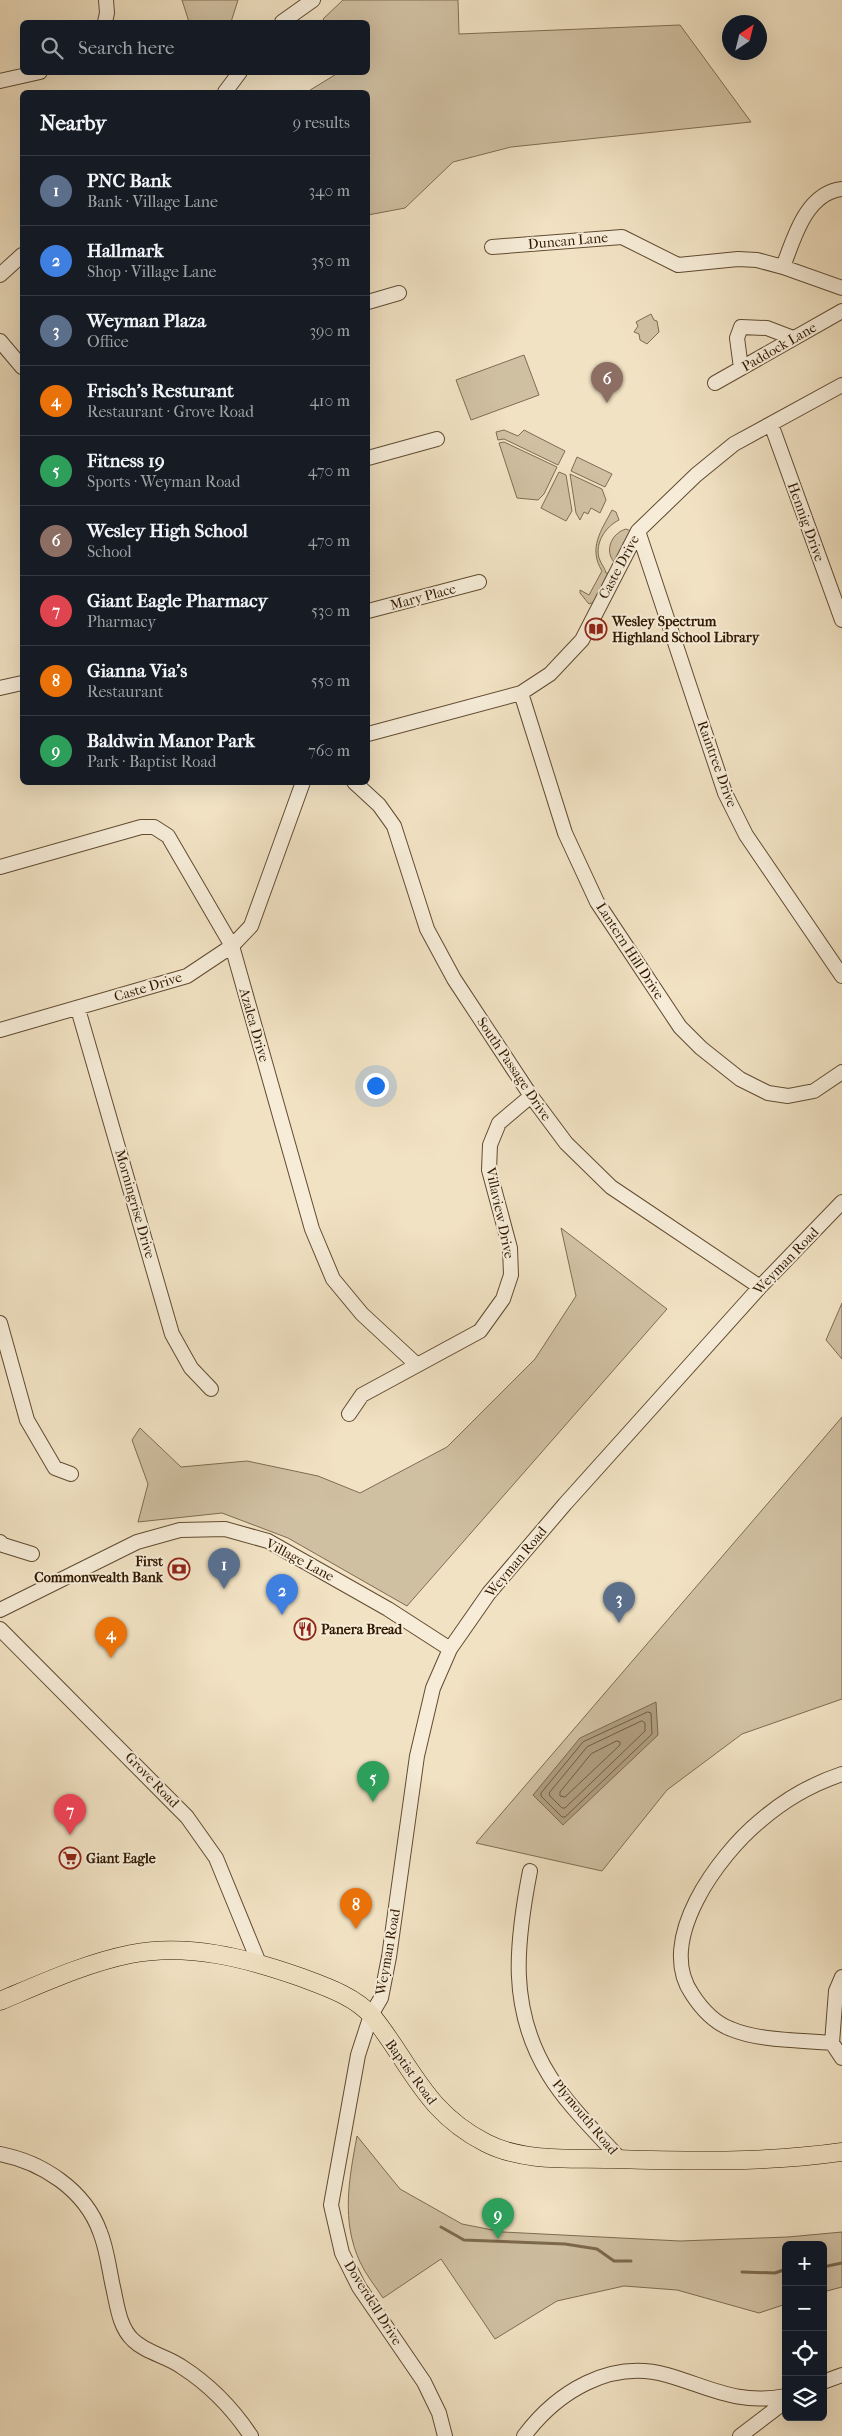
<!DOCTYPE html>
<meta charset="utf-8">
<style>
:root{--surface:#171b24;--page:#20242c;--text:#f1f3f6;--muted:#9ea1a6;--line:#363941;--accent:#b45309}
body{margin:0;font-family:"IM FELL French Canon",serif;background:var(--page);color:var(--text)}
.controls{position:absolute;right:15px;bottom:15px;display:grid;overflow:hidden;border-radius:8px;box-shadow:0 5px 20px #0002}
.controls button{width:45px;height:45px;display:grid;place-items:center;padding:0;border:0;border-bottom:1px solid var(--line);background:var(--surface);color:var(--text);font:25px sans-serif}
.compass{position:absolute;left:722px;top:15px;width:45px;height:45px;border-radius:50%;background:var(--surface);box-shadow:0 5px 20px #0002;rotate:35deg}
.you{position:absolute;left:375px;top:1085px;width:18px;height:18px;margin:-12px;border:4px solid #fff;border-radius:50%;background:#1a73e8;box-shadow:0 0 0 8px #1a73e833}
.badge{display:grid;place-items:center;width:32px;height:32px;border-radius:50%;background:var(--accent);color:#fff;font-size:16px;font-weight:700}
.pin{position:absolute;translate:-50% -41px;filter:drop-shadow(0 1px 2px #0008)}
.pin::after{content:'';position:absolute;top:26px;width:18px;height:15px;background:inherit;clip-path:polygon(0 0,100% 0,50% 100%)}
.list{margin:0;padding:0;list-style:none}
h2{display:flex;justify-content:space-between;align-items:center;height:65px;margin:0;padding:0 20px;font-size:21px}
h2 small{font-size:16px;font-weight:400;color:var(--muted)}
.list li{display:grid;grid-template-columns:32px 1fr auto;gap:15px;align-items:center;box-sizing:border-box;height:70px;padding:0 20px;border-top:1px solid var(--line)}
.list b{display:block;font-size:19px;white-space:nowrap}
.list p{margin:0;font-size:16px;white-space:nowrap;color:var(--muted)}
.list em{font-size:16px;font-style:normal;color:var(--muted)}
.icon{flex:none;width:28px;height:28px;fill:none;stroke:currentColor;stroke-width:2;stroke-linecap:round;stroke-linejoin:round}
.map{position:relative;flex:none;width:842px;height:2436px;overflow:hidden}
.search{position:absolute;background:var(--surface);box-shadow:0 5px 20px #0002;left:20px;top:20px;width:350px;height:55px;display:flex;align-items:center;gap:12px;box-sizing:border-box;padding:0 18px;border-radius:8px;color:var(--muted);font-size:19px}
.panel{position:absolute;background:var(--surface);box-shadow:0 5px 20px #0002;left:20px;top:90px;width:350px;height:695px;border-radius:8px}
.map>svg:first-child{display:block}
</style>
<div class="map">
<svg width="842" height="2436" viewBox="0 0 842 2436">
<rect width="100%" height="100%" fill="#f1e2c3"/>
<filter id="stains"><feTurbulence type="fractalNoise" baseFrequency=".004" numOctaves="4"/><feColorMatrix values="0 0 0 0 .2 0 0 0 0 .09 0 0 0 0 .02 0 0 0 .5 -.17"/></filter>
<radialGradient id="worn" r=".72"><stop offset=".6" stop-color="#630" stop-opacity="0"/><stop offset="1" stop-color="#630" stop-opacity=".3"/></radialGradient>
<!-- green -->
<path fill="#d0c0a2" stroke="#806c51" d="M182,0H238L231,22H189Z
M343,0H458L459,34L680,25L751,122L511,147L453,162L405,208L368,215V92H307L338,73L368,72V22H325L323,19Z
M651,314L654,320L657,321L659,332L647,344L640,340L639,334L634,332L638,326L636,322Z
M524,355L539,395L471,420L456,380Z
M504,430L518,436L524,430L565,451L558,465L504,439L498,440L496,432Z
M504,442L557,467L544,494L538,500L517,498L499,443Z
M577,457L612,474L605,487L571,471Z
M559,472L566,475L572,511L566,521L541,508Z
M570,474L602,489L606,500L600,513L591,508L588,514L584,512L580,520L576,513Z
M612,510L616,512L619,520C605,527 595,543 599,558C601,564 605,568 606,573H608L594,602L589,604L580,593V590L589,595L602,571C588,548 601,531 612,510Z
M626,529L631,531L614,562C604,550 612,533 626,529Z
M561,1228L667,1309L407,1606L288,1538L222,1513L138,1522L148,1484L132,1440L140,1428L181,1467L247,1461L318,1476L360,1493L447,1447L535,1359L576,1296Z
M842,1303V1359L826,1340Z
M842,1417V1699L742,1734L667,1790L602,1871L476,1843Z
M357,2136L400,2189L462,2224L503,2232L680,2241L788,2237L842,2232V2287L823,2292V2245H786V2304L759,2313L677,2290L624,2286L557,2301L495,2339L441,2259L383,2298C376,2287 366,2275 360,2262C341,2221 349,2179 357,2136Z"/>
<!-- water -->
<path fill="#b09e81" stroke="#7d694d" d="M656,1702L658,1735L563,1825L533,1795L580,1738Z"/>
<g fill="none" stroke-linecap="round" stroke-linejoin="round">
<!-- shore -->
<path stroke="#705c40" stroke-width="1" d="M648,1712L651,1713L652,1734L565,1817H562L541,1796V1793L583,1742Z
M642,1721L645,1723V1731L565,1808H562L550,1796L549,1793L587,1747Z
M617,1741L620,1742V1745L565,1797L560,1796V1792L591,1754Z"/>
<!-- stream -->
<path stroke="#7d694d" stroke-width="3" d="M441,2227L464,2240L565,2244L597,2249L614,2261H631
M823,2267L842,2263
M742,2272L775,2273L786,2269"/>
<!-- minor casing -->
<g stroke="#614b31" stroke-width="16">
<path id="minor" d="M105,22L107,13L106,0
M282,22L313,0
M0,81L40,72
M225,92L240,72
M492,247L622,237L678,265L738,259L757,260L783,267L842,288
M783,267C794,238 806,193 842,189
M0,275L22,255
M368,302L399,293
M0,341L22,367
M741,368L737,338L741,327L767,328L793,338
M715,383L842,311
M771,424L842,620
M368,458L437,439
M638,531L725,793L746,835L842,976
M368,611L479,582
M0,688L22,683
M521,693L565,833L597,902L680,1027L701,1048L740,1079L768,1093L788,1096L814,1091L842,1072
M368,734L521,693L550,674L582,640L638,531L696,475L734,444L842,385
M354,782L379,805L394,826L427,929L454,979L531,1096L566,1143L611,1187L760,1287
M0,867L141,827H154L168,836L232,946L312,1229L333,1279L362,1314L416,1364
M78,1009L172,1334L191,1368L211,1389
M0,1030L187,976L232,946L251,926L303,782
M0,1323L27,1420L55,1468L71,1474
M349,1414L362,1395L480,1331L503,1299L511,1275L510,1248L489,1170L490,1145L499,1123L531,1096
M0,1542L3,1545L32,1554
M0,1610L137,1542L180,1530L225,1529L268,1541L388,1609L450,1649
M0,1629L187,1817L216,1858L259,1963
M530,1871C516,1943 508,2009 549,2075C568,2106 596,2132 620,2159
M842,1977L836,1991L832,2043L842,2058
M832,2043C801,2040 759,2041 731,2029C715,2023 701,2008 692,1994C655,1940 719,1855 760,1821C784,1800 812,1784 842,1774
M0,2154C42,2162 85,2190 100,2232C107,2249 109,2269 113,2287C117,2304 119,2327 133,2340C146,2353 167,2356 182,2367C210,2385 233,2409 251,2436
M823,2382L842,2375
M445,2436L439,2413L424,2382L359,2287L342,2253L331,2205L358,2055L371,2015L381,1998L389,1957L417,1756L433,1688L450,1649L489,1593L565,1504L760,1287L842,1202
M524,2436C557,2392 610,2359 667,2375C712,2388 737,2405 786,2396
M740,2436L786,2401"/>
</g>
<!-- major casing -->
<g stroke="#311900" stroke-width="19">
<path id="major" d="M0,2001C43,1983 86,1963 131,1954C188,1943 246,1958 300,1977C324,1986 355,1996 373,2017C412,2066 425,2112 486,2143C523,2162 569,2158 610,2159C687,2161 765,2163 842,2152"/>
</g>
<!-- minor -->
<use href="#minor" stroke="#f6ecd8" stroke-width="14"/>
<!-- major -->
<use href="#major" stroke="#f1e2c3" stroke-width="18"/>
</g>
<!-- icons -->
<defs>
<g id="library-ring" transform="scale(1.125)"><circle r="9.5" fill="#f6ecd8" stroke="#8f2418" stroke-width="1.5"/><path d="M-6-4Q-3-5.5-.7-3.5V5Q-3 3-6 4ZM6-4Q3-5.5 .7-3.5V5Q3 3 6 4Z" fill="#8f2418"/></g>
<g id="bank-ring" transform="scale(1.125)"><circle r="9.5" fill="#f6ecd8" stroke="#8f2418" stroke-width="1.5"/><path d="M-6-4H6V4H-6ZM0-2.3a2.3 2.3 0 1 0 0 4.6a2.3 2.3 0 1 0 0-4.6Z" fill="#8f2418"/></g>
<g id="restaurant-ring" transform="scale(1.125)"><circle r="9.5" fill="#f6ecd8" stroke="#8f2418" stroke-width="1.5"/><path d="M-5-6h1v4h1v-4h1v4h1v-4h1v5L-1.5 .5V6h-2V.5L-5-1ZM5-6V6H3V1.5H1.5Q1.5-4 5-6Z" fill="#8f2418"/></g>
<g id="supermarket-ring" transform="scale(1.125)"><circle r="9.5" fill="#f6ecd8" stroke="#8f2418" stroke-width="1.5"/><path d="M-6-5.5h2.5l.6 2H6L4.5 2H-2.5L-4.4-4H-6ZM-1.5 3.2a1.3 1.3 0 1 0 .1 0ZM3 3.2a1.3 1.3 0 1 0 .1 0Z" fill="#8f2418"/></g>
</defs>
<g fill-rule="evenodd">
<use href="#library-ring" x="596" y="629"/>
<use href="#bank-ring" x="179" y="1569"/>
<use href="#restaurant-ring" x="305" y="1629"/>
<use href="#supermarket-ring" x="70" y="1858"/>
</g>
<g text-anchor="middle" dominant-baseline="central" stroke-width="4" stroke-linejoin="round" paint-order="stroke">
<!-- street labels -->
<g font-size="14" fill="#311900" stroke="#f6ecd8">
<text transform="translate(568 241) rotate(-5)">Duncan Lane</text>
<text transform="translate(779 347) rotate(-30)">Paddock Lane</text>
<text transform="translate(806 522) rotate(70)">Hennig Drive</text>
<text transform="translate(619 567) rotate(-62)">Caste Drive</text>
<text transform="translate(423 597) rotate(-15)">Mary Place</text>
<text transform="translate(717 764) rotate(70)">Raintree Drive</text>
<text transform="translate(630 951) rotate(57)">Lantern Hill Drive</text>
<text transform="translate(148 987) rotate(-17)">Caste Drive</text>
<text transform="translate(254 1025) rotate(74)">Azalea Drive</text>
<text transform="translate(514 1069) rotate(56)">South Passage Drive</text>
<text transform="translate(135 1204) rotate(74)">Morningrise Drive</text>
<text transform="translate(500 1213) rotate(78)">Villaview Drive</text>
<text transform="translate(786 1261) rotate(-46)">Weyman Road</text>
<text transform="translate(300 1560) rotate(28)">Village Lane</text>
<text transform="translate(516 1562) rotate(-50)">Weyman Road</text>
<text transform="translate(152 1780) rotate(46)">Grove Road</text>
<text transform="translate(388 1952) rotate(-80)">Weyman Road</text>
<text transform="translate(411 2072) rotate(54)">Baptist Road</text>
<text transform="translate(585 2117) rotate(50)">Plymouth Road</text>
<text transform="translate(373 2303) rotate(58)">Doverdell Drive</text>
</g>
<!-- poi labels -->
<g font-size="14" font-weight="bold" fill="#311900" stroke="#f6ecd8" text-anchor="start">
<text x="612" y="621">Wesley Spectrum<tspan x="612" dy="16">Highland School Library</tspan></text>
<text x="163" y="1561" text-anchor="end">First<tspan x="163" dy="16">Commonwealth Bank</tspan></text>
<text x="321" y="1629">Panera Bread</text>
<text x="86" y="1858">Giant Eagle</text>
</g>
</g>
<rect width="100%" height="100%" filter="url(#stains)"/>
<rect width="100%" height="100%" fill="url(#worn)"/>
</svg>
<div class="controls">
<button>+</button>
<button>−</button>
<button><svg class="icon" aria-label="locate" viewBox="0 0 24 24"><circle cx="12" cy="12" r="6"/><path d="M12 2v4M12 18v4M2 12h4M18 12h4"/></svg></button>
<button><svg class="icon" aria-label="layers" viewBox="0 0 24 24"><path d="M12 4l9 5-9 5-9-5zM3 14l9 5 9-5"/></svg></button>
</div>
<svg class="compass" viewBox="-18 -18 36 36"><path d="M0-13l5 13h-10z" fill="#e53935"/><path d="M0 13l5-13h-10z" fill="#9ea1a6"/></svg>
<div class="you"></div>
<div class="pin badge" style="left:224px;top:1589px;background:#5c6f8a">1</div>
<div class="pin badge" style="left:282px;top:1615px;background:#3f7fe0">2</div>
<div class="pin badge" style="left:619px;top:1623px;background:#5c6f8a">3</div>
<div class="pin badge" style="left:111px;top:1658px;background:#e8710a">4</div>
<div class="pin badge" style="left:373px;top:1802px;background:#2e9e5b">5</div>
<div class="pin badge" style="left:607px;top:403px;background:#8d6e63">6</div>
<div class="pin badge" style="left:70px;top:1835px;background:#e0444e">7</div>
<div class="pin badge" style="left:356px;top:1929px;background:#e8710a">8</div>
<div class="pin badge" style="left:498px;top:2239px;background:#2e9e5b">9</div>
<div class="search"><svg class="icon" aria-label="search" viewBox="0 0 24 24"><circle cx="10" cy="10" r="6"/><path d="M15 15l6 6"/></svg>Search here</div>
<section class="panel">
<h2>Nearby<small>9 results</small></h2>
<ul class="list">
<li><span class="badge" style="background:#5c6f8a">1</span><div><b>PNC Bank</b><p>Bank · Village Lane</p></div><em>340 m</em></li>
<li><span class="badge" style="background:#3f7fe0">2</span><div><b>Hallmark</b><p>Shop · Village Lane</p></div><em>350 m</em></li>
<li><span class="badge" style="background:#5c6f8a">3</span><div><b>Weyman Plaza</b><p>Office</p></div><em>390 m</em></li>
<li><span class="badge" style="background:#e8710a">4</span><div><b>Frisch's Resturant</b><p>Restaurant · Grove Road</p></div><em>410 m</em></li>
<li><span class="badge" style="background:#2e9e5b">5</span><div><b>Fitness 19</b><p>Sports · Weyman Road</p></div><em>470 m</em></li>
<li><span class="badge" style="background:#8d6e63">6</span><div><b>Wesley High School</b><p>School</p></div><em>470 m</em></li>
<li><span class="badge" style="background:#e0444e">7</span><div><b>Giant Eagle Pharmacy</b><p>Pharmacy</p></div><em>530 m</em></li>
<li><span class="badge" style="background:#e8710a">8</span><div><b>Gianna Via's</b><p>Restaurant</p></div><em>550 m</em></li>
<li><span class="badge" style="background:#2e9e5b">9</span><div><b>Baldwin Manor Park</b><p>Park · Baptist Road</p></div><em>760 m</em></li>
</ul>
</section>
</div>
